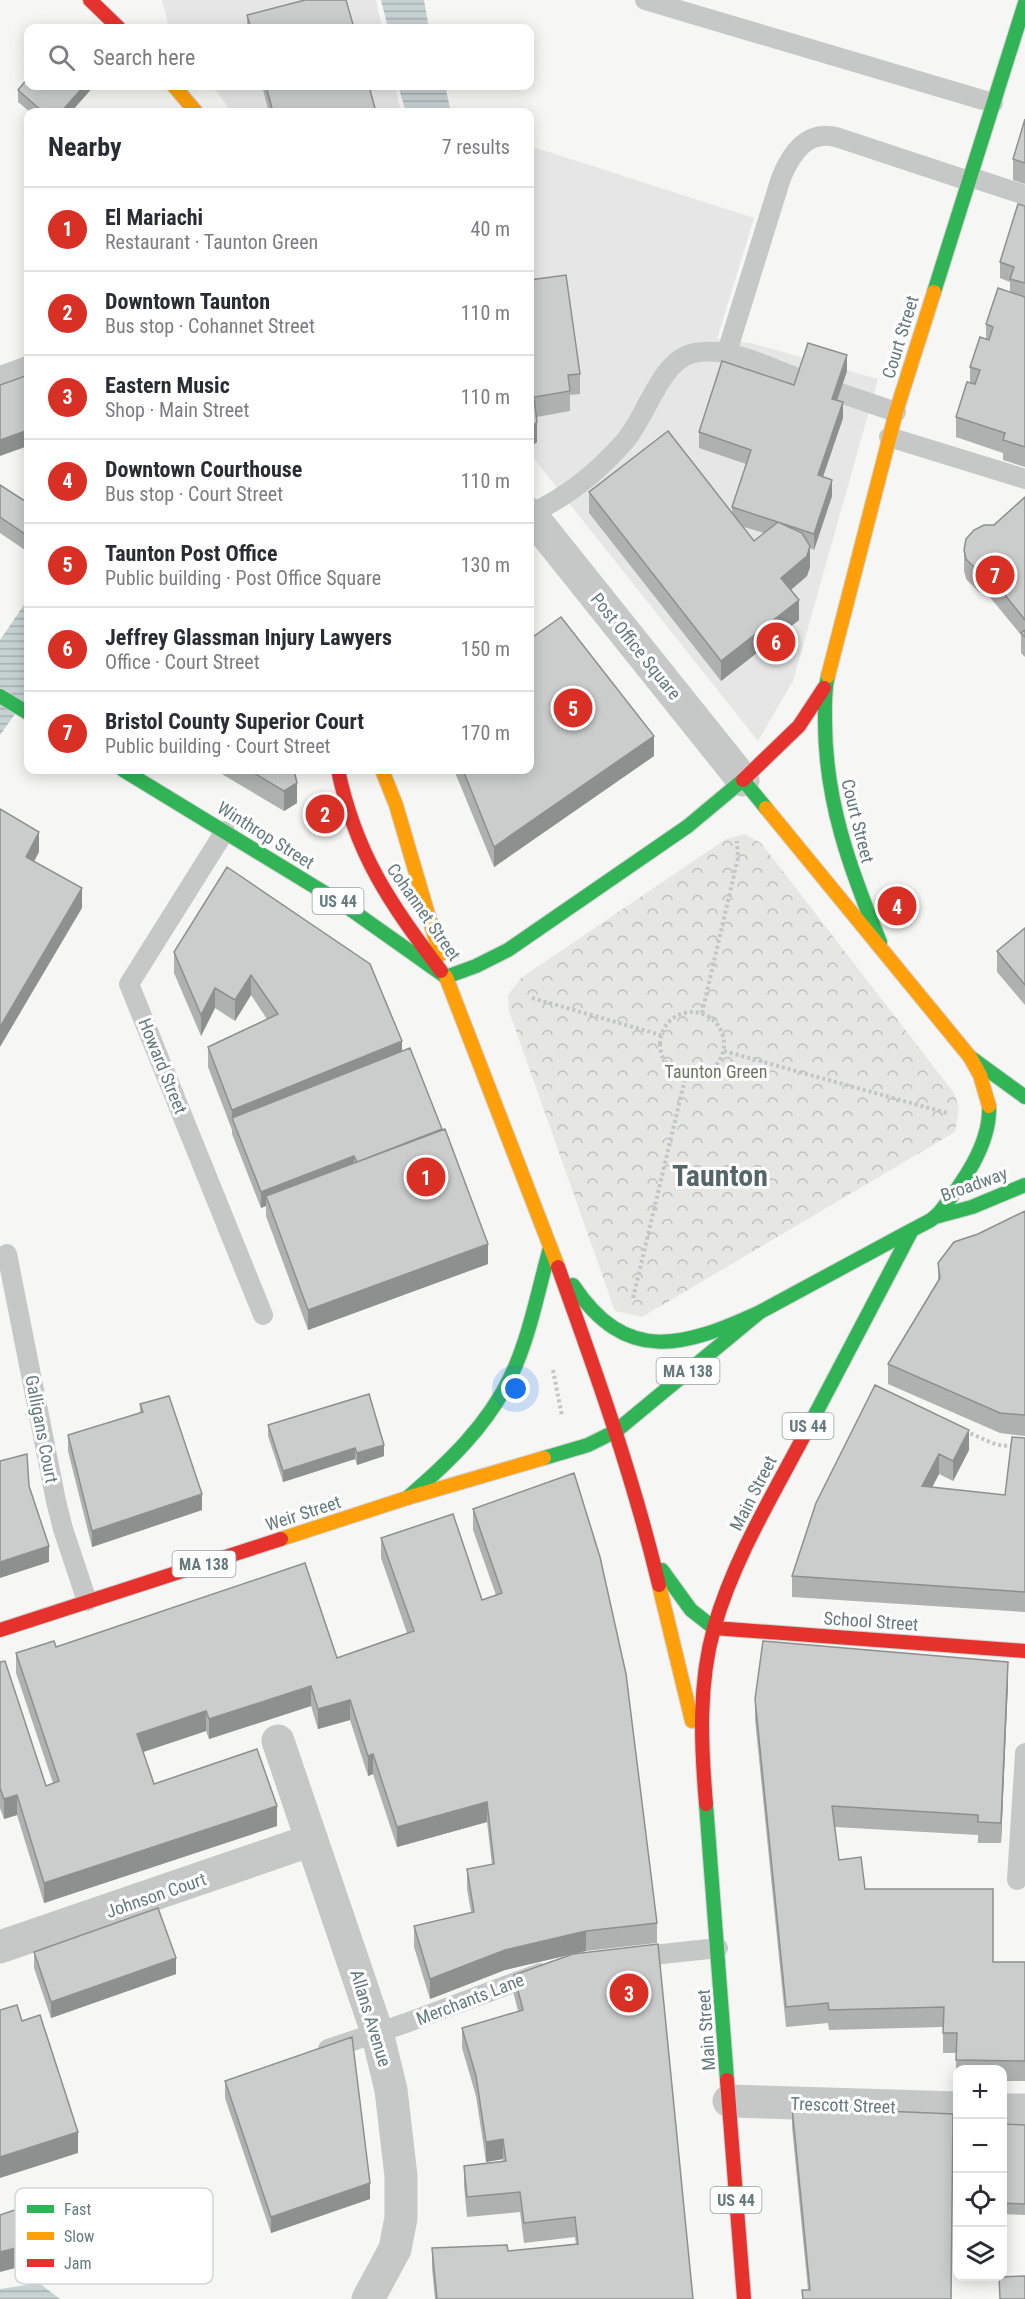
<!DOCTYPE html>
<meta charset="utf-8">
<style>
:root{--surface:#fff;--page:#f2f2f3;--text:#2b2b33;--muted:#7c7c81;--line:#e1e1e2;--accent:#d93025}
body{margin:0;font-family:"Roboto Condensed",sans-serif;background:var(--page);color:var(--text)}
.controls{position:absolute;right:18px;bottom:18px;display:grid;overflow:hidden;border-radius:12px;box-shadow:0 3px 15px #0003}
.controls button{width:54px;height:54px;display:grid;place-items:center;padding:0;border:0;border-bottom:2px solid var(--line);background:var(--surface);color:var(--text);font:30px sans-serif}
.you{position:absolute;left:516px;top:1389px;width:21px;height:21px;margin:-15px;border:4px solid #fff;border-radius:50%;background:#1a73e8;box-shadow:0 0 0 9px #1a73e833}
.badge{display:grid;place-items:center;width:39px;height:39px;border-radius:50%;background:var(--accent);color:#fff;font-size:20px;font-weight:700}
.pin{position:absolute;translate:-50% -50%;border:3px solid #fff;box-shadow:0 2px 6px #0006}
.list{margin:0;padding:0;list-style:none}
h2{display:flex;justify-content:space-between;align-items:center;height:78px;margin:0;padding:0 24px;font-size:26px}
h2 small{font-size:20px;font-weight:400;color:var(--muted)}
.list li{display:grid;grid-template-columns:39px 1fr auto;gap:18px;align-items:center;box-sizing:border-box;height:84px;padding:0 24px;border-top:2px solid var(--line)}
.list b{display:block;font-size:22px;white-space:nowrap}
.list p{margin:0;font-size:20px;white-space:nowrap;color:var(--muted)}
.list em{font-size:20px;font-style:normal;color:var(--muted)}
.icon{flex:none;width:33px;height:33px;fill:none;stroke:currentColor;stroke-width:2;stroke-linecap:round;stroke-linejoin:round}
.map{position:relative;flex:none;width:1025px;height:2299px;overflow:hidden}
.search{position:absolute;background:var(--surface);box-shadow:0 3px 15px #0003;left:24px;top:24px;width:510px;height:66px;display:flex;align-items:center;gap:15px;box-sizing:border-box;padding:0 21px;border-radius:12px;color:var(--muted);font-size:22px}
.panel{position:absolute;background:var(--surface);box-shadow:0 3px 15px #0003;left:24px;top:108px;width:510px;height:666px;border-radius:12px}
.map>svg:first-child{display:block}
</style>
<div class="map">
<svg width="1025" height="2299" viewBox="0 0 1025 2299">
<defs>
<pattern id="park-crowns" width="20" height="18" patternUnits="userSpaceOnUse" patternTransform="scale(1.5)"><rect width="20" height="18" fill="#e6e7e3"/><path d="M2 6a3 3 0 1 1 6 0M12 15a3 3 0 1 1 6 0" fill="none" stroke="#bec0bd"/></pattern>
<pattern id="water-rules" width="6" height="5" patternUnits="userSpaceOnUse" patternTransform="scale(1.5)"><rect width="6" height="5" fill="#c7d2d2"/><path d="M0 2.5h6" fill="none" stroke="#a5afb0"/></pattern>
</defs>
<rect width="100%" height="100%" fill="#f6f6f5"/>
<!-- built -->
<path fill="#e5e6e5" d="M162,0H376L382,28H169Z
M212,86H395L401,112H232Z
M530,146L754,218L717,339L751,343L878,379L793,681L758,741L534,459L530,463Z"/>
<!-- park -->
<path fill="url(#park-crowns)" d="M745,834L761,843L954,1093L959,1108L955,1132L642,1317L615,1311L509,1011L508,995L521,978L726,839Z"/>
<!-- water -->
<path fill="url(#water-rules)" d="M381,0H424L429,28H388Z
M398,86H445L451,112H406Z
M28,599V696L0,735V640Z
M39,2283L60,2299H0V2289Z"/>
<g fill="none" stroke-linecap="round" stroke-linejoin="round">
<!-- fast casing -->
<g stroke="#d0d2d2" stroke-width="16">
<path id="fast" d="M934,292L1025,3
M828,676C824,691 825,706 825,721C825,801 850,869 880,942
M0,696L28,713
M123,770L343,904L446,977
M446,977L476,966L508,950L688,826L743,780L766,808
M970,1057L1025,1097
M935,1217L972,1207L1025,1185
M573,1285C626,1365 684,1347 760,1312
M807,1430L912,1230L931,1220L939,1213C962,1184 991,1144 989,1106
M544,1458L588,1445L616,1431L760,1312L912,1230
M407,1498C448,1463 488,1425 511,1376C530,1336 538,1290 550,1248
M662,1570L691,1610L714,1628
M706,1804L727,2080"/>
</g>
<!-- slow casing -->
<g stroke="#d0d2d2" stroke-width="16">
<path id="slow" d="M174,86L196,112
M828,676L896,412L934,292
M382,770L396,805L440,955
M766,808L970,1057L980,1075L989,1106
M446,977L558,1267
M281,1539L407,1498L544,1458
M659,1585L692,1721"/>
</g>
<!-- jam casing -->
<g stroke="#d0d2d2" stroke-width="16">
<path id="jam" d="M90,0L119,28
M338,770C356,855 390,903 441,971
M743,780L799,726L824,688
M558,1267C596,1372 633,1476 659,1585
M714,1628L1025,1651
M0,1630L281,1539
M706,1804C701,1745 698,1685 714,1628C734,1558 774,1493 807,1430
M727,2080L744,2299"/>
</g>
<!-- path -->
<path stroke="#c4c6c6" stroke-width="4" stroke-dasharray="3 3" stroke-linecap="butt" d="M532,998L661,1035
M660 1044a32 32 0 1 1 64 0a32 32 0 1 1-64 0Z
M702,1013L738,858L737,841
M724,1051L947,1113
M633,1298L686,1075
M553,1370L562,1416
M965,1431L997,1445L1025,1447"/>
<!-- lane -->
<path stroke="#c6c8c8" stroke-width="20" d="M645,0L993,103
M970,177L1025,195
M727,352L781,178C791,154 806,130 836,137L969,181
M0,376L28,366
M840,393L896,412
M889,437L1025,479
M530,514C567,497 598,472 625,441C647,416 660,360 694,353C730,346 767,367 801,379
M225,831L129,984L263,1315
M7,1254L56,1501L63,1529L87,1601
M1017,1880L1025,1753
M634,1957L718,1948
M328,2049L406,2023L540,1973"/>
<!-- street -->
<path stroke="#c6c8c8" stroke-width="33" d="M530,514L743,780
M278,1741L377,2032L391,2090L401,2176V2218L395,2249L368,2299
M0,1947L312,1840
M729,2101L958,2108
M1002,2110H1025"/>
<!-- fast -->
<use href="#fast" stroke="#30b455" stroke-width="14"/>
<!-- slow -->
<use href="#slow" stroke="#ff9f0a" stroke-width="14"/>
<!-- jam -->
<use href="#jam" stroke="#e5322d" stroke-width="14"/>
</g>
<!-- wall -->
<path fill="#afb0b0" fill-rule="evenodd" d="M247,15L354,28H247Z
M94,86L71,112H30L18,102V90Z
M262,86H369L376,112H269Z
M1025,119V184L1013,180V159Z
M1025,206V467L1003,460V453L956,437V417L970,383V367L986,339V324L1010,292V282L1000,278V262Z
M530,280L580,374V394L570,395V411L537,417V442L530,448Z
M847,371L837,401L843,418L823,477L832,496L814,550L810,548V567L807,576L791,590L799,620L721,681L589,513V492L732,514V507L746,464L699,448V432L794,385ZM741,526L764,533L754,541Z
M0,485L28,503V552L0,533Z
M1025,497V657L1021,653V635L988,595L979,592L966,579L964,571V550Z
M654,756L494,867L454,770H530Z
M215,770H294L297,803L284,811Z
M227,867L402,1051L442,1131L488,1264L308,1330L266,1216V1206L261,1208L232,1134V1130L208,1067V1047L267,1019L251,995L235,1021L215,1008L201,1036L174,973V952Z
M1025,928V1005L997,972V951Z
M1025,1211V1436L1000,1433L888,1384V1364L938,1281V1263L978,1234Z
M875,1385L969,1450L953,1481L939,1474L932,1487L1005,1495L1025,1438V1612L792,1597V1576Z
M140,1404L202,1510L92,1547L68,1451V1435L140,1413Z
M268,1425L384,1456L357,1465L355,1459L283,1482L268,1436Z
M473,1509L657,1923V1943L586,1951L575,1953L693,2299H435L432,2268V2248L508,2251L576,2244L575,2237L524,2243L520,2212L467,2217L464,2186V2166L503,2162V2159L486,2162L476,2096L462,2048V2028L518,2011L514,1995V1975L572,1954L505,1970L430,1999L414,1947V1926L471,1912L467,1889V1869L492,1865L487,1822L397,1847L373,1774L368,1776L350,1720L318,1729L311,1706L209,1739L206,1731L143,1752L154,1784L277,1826L44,1903L17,1815L4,1819L0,1808V1662L46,1786L53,1783L16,1673V1653L56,1647L337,1658L407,1633L381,1558V1538L482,1600L496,1595L473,1530Z
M1008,1683L1001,1843H978V1835L835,1827L839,1860L865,1889L993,1962H1025V2081H1002V2070H957V2080H956V2053H943V2027L829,2030L828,2023L786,2027L755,1719V1699Z
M34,1952L176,1974L51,2018L34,1968Z
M225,2081L370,2199L271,2233L225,2098Z
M792,2107L951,2299H802V2290H808L792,2127Z
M1002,2124L1025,2125V2215L1002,2214Z"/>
<!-- shaded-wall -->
<path fill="#8e9090" d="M84,86H94L71,112H61Z
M847,355V371L832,415V399Z
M843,402V418L818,491V475Z
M537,422V442L530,448V428Z
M28,430V446L0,456V440Z
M832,480V496L814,550V534Z
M810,546V567L807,576L781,598V578Z
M799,600V620L721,681V661Z
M654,736V756L494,867V847Z
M297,783V803L284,811V791Z
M39,832V852L26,877V857Z
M82,888V908L0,1047V1027Z
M251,975V995L235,1021V1000Z
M215,988V1008L201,1036V1015Z
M402,1041V1062L232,1118V1110Z
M442,1129V1145L357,1163Z
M354,1156V1172L266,1196V1206L261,1208V1192Z
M488,1244V1264L308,1330V1310Z
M969,1430V1450L953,1481V1461Z
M384,1445V1456L357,1465V1453Z
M355,1448V1459L283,1482V1471Z
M939,1454V1474L922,1507V1486Z
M202,1494V1510L92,1547V1531Z
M49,1546V1562L0,1578V1562Z
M1008,1662V1683L1001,1843V1823Z
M311,1686V1706L209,1739V1719Z
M350,1700V1720L318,1729V1709Z
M206,1711V1731L137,1754V1734Z
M373,1754V1774L368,1776V1756Z
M17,1795V1815L4,1819V1799Z
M487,1802V1822L397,1847V1827Z
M277,1806V1826L44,1903V1883Z
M586,1931V1951L505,1970L430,1999V1979L505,1950Z
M176,1958V1974L51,2018V2002Z
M78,2132V2153L0,2178V2157Z
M503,2139V2159L486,2162V2142Z
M370,2183V2199L271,2233V2217Z
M62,2236V2256L0,2272V2252Z"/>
<!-- building -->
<path fill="#cbcdcd" stroke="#8e9090" stroke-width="1.5" d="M305,0H346L354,28H251L247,15Z
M28,78V86H84L61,112H43L18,90Z
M266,86H369L376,112H273Z
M1025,119V163L1013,159Z
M1018,204L1025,206V283L1010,279L1014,267L1000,262Z
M566,275L580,374L568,375L570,391L534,397L537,422L530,428V280Z
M998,288L1025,297V447L1003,440L1005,433L956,417L967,382L975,384L980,370L970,367L980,337L989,340L993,327L986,324Z
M808,343L847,355L832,399L843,402L818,475L832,480L814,534L732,507L751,450L699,432L722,361L794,385Z
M28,375V430L0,440V385Z
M668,431L754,541L778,522L802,533L810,546L807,556L781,578L799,600L721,661L589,492Z
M0,485L28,503V536L0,517Z
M1025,497V620L988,574L979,572L966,559L964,550L966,539L974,530L984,525H994Z
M561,617L654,736L494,847L463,770H530V639Z
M1025,630V637L1021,633Z
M249,770H294L297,783L284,791Z
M0,809L39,832L26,857L82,888L0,1027Z
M227,867L370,964L402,1041L232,1110L208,1047L278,1014L251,975L235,1000L215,988L201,1015L174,952Z
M1025,928V985L997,951Z
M410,1048L442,1129L357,1162L354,1156L261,1192L232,1118Z
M445,1129L488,1244L308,1310L266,1196Z
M1025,1211V1415L1000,1413L888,1364L940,1278L938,1263L954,1242L978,1234Z
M875,1385L969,1430L953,1461L939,1454L922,1486L1005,1495L1012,1437L1025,1438V1592L792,1576L816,1503Z
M369,1394L384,1445L357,1453L355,1448L283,1471L268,1425Z
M169,1396L202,1494L92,1531L68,1435L143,1412L140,1404Z
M27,1454L29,1486L49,1546L0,1562V1461Z
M574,1473L600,1557L626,1674L657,1923L586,1931L505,1950L430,1979L414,1926L474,1912L467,1869L494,1864L487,1802L397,1827L373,1754L368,1756L350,1700L318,1709L311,1686L209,1719L206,1711L137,1734L154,1784L257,1749L277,1806L44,1883L17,1795L4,1799L0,1788V1662L5,1661L46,1786L59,1781L16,1653L54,1641L56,1647L305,1563L337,1658L414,1631L381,1538L453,1514L482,1600L502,1593L473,1509Z
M763,1641L1008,1662L1001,1823L978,1822V1815L832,1806L839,1860L861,1857L865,1889H993V1962H1025V2061L956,2060L957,2033H943L944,2007L829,2010L828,2003L786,2007L755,1699Z
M158,1908L176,1958L51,2002L34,1952Z
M658,1944L693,2299H437L432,2248L507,2245L508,2251L578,2244L575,2217L524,2223L520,2192L467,2197L464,2166L506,2161L503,2139L486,2142L476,2076L462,2028L523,2010L514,1975L573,1954Z
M17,2005L22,2021L40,2015L78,2132L0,2157V2010Z
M352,2037L370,2183L271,2217L225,2081Z
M792,2107L953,2114L951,2299H803L802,2290H810Z
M1002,2124L1025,2125V2204L1002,2203Z
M50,2198L62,2236L0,2252V2215Z
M1025,2276V2299H1000L999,2277Z"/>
<g text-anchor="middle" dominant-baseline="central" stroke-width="6" stroke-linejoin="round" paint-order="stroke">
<!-- shield labels -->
<g fill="#fff" stroke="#92a2a4" stroke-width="1.5">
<rect x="312.5" y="888" width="51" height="26" rx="4.5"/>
<rect x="656.5" y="1358" width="63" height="26" rx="4.5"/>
<rect x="782.5" y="1413" width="51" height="26" rx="4.5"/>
<rect x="172.5" y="1551" width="63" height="26" rx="4.5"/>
<rect x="710.5" y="2187" width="51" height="26" rx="4.5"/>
</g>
<g font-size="16" font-weight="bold" fill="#647a7d">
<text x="338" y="901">US 44</text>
<text x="688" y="1371">MA 138</text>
<text x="808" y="1426">US 44</text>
<text x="204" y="1564">MA 138</text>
<text x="736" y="2200">US 44</text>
</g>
<!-- street labels -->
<g font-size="18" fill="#647a7d" stroke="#fff">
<text transform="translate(900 337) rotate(-73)">Court Street</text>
<text transform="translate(636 646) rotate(51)">Post Office Square</text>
<text transform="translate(858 821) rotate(76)">Court Street</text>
<text transform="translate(266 835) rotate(32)">Winthrop Street</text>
<text transform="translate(424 912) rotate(55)">Cohannet Street</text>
<text transform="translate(163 1066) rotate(68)">Howard Street</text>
<text transform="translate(974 1184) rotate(-20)">Broadway</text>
<text transform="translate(42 1429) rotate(79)">Galligans Court</text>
<text transform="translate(753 1493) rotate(-63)">Main Street</text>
<text transform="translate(303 1513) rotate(-18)">Weir Street</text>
<text transform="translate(871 1621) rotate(4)">School Street</text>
<text transform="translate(156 1895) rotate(-19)">Johnson Court</text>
<text transform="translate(470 1999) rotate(-21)">Merchants Lane</text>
<text transform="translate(371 2018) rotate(73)">Allans Avenue</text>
<text transform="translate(706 2030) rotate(-94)">Main Street</text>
<text transform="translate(843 2105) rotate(2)">Trescott Street</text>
</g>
<!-- park labels -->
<g font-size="18" fill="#6c7662" stroke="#fff">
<text x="716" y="1071">Taunton Green</text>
</g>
<!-- town labels -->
<g font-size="30" font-weight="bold" fill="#556669" stroke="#fff">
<text x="720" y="1175">Taunton</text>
</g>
</g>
<!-- legend -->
<rect x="15" y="2188" width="198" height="96" rx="9" fill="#fff" stroke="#d0d7d8" stroke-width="1.5"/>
<rect x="27" y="2205" width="27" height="8" fill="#30b455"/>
<rect x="27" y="2232" width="27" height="8" fill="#ff9f0a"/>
<rect x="27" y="2259" width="27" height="8" fill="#e5322d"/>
<g font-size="16" fill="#647a7d">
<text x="64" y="2215">Fast</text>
<text x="64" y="2242">Slow</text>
<text x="64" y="2269">Jam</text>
</g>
</svg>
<div class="controls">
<button>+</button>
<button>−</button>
<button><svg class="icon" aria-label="locate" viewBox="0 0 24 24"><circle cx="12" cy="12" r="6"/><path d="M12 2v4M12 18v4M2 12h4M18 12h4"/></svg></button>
<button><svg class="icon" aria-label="layers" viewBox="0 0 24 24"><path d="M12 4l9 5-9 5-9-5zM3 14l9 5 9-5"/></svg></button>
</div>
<div class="you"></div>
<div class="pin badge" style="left:426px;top:1177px">1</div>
<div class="pin badge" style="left:325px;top:814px">2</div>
<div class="pin badge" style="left:629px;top:1993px">3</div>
<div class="pin badge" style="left:897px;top:906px">4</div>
<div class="pin badge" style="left:573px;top:708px">5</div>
<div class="pin badge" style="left:776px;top:642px">6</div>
<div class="pin badge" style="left:995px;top:575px">7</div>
<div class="search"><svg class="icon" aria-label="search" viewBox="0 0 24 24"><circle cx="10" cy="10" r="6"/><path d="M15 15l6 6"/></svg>Search here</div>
<section class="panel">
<h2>Nearby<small>7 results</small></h2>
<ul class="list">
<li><span class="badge">1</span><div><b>El Mariachi</b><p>Restaurant · Taunton Green</p></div><em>40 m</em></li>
<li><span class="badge">2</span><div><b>Downtown Taunton</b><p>Bus stop · Cohannet Street</p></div><em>110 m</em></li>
<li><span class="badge">3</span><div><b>Eastern Music</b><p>Shop · Main Street</p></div><em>110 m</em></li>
<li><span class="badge">4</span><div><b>Downtown Courthouse</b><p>Bus stop · Court Street</p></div><em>110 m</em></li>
<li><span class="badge">5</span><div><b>Taunton Post Office</b><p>Public building · Post Office Square</p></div><em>130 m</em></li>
<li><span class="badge">6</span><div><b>Jeffrey Glassman Injury Lawyers</b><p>Office · Court Street</p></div><em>150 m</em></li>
<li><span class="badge">7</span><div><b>Bristol County Superior Court</b><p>Public building · Court Street</p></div><em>170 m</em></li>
</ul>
</section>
</div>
